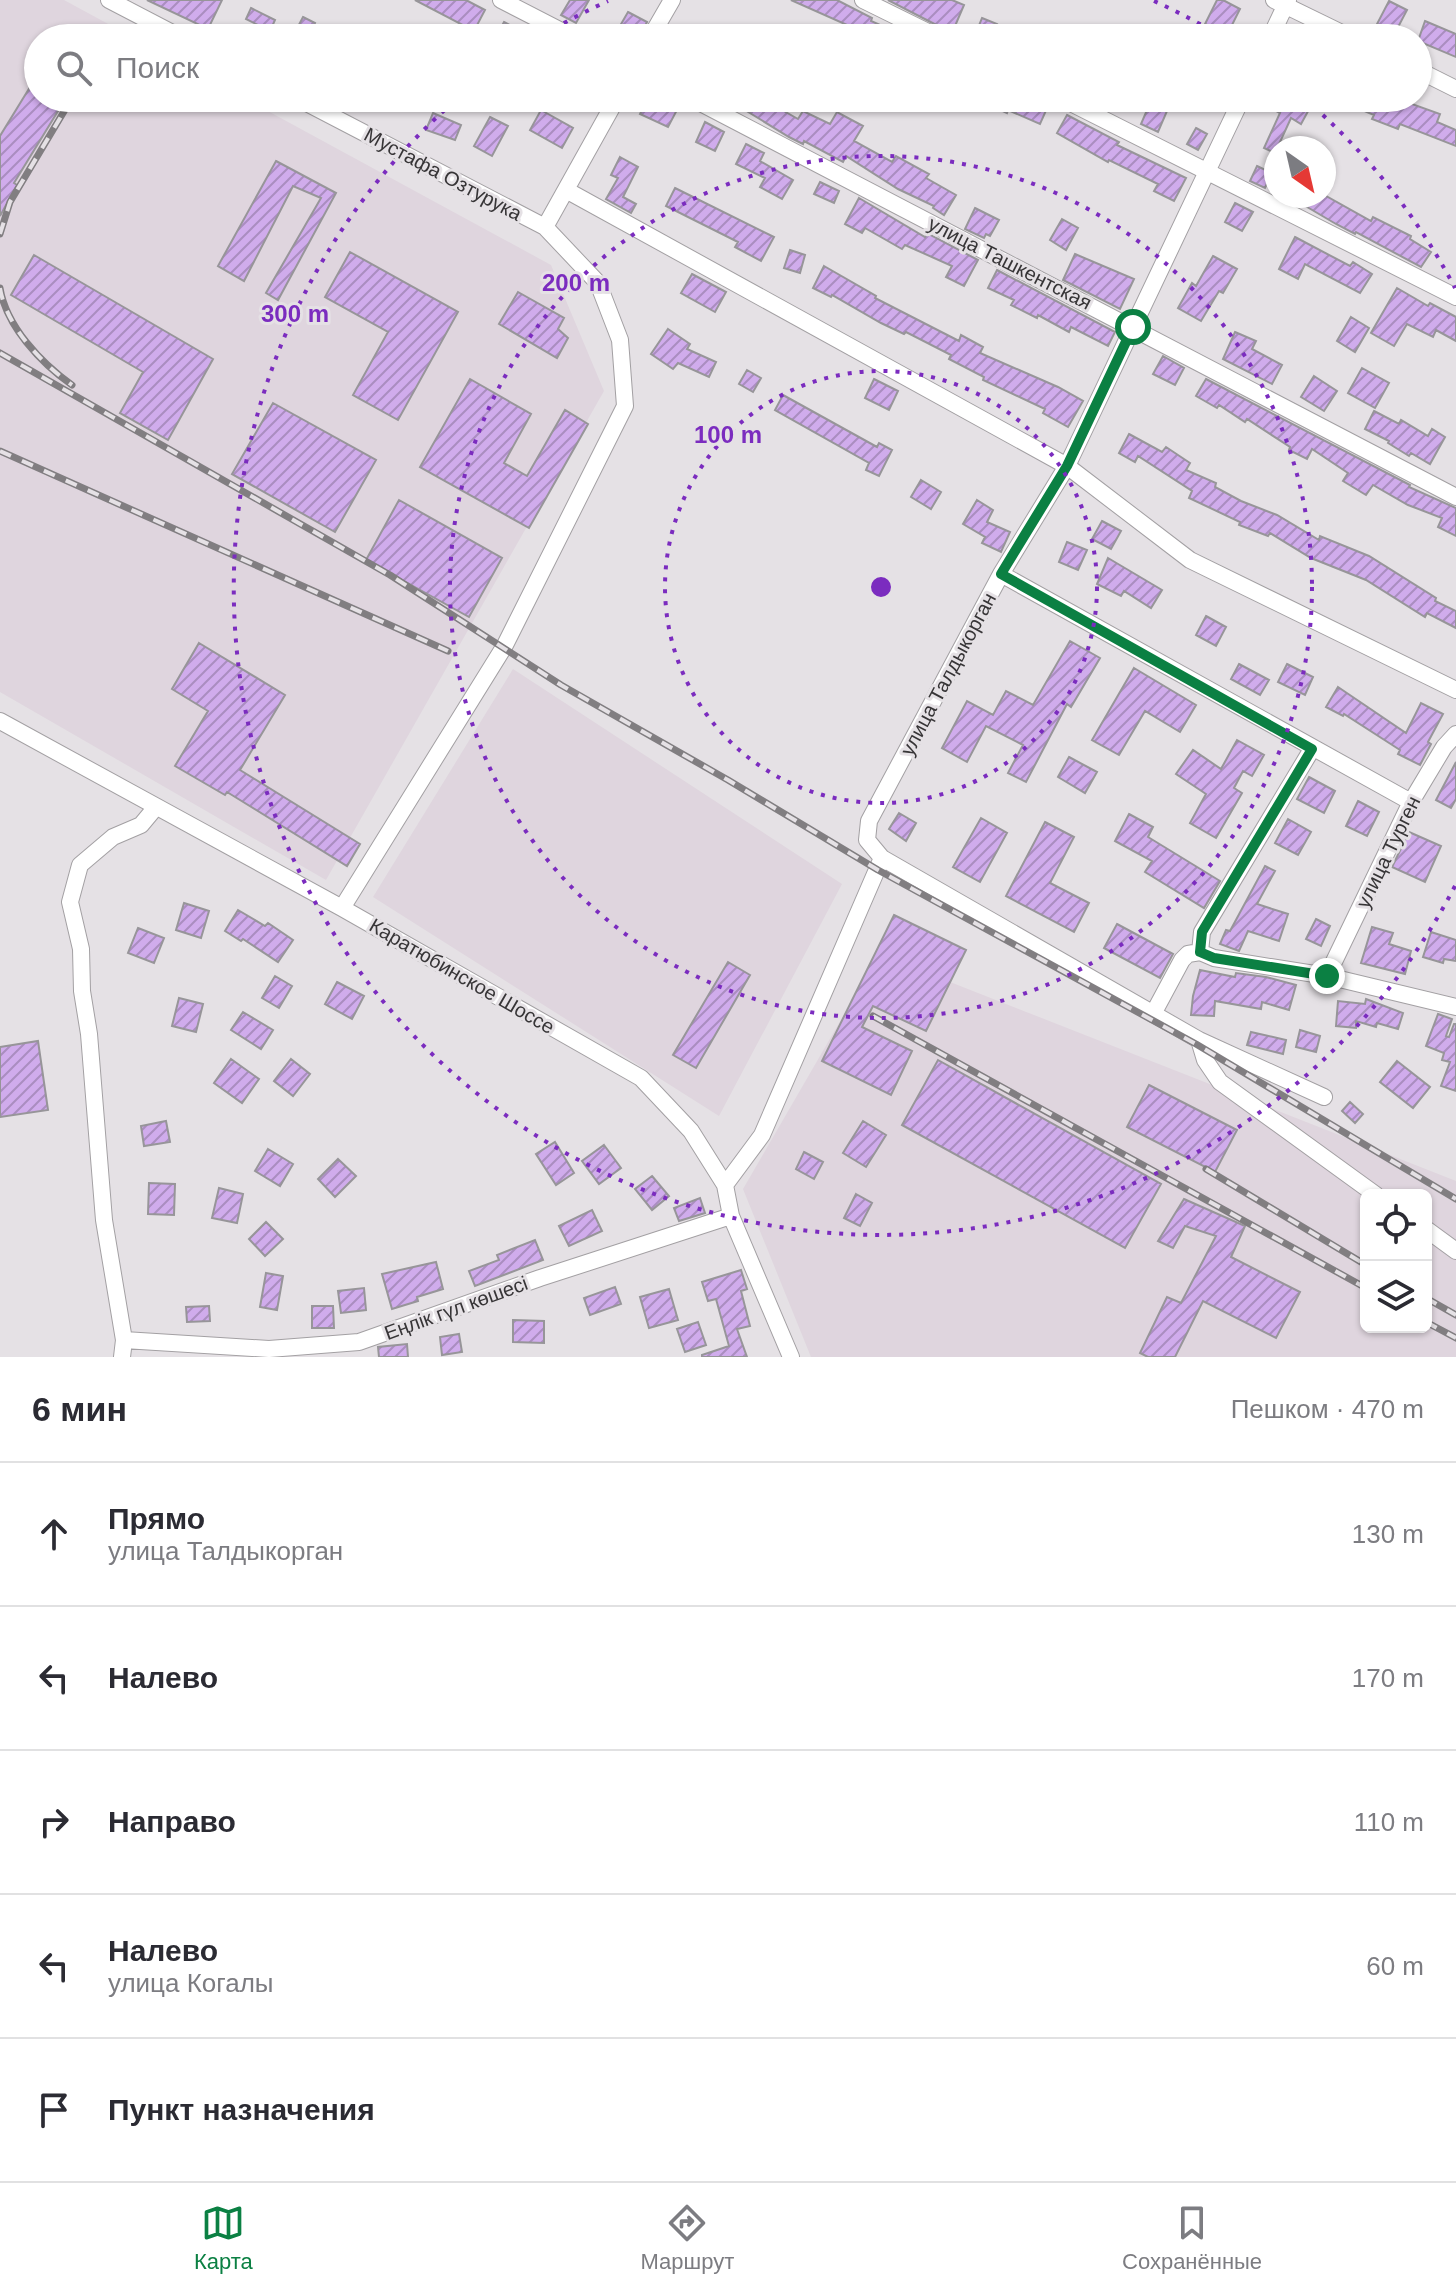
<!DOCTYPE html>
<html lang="ru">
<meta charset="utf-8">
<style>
:root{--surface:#fff;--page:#f2f2f3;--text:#2b2b33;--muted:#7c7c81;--line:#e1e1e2;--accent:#0b8043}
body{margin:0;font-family:Arial,sans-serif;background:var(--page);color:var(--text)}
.controls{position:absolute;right:24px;bottom:24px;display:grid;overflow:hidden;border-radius:12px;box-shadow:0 2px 6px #0004}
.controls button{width:72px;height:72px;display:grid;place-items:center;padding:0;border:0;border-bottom:2px solid var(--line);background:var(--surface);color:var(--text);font:40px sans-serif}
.compass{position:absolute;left:1264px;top:136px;width:72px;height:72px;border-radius:50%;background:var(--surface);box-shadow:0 2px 6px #0004;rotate:146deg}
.stop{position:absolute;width:24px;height:24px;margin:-18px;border:6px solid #0b8043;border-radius:50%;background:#fff}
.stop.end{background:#0b8043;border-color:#fff;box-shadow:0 2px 8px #0008}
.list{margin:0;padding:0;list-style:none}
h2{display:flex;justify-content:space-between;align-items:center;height:104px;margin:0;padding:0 32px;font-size:34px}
h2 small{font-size:26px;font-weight:400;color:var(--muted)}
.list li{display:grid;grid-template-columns:52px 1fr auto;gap:24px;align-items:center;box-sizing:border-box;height:144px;padding:0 32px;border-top:2px solid var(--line)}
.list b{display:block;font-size:30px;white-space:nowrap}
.list p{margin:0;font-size:26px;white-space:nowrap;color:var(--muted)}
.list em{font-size:26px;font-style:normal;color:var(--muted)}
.icon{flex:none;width:44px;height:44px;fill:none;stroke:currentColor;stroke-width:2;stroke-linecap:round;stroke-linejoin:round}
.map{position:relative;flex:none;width:1456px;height:1357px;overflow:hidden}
.search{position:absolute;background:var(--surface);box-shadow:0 2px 6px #0004;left:24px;right:24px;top:24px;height:88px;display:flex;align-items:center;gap:20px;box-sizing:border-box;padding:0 28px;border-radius:44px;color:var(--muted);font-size:30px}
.sheet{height:824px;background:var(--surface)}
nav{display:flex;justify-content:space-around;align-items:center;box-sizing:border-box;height:112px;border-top:2px solid var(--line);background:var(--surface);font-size:22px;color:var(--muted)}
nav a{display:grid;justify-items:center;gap:4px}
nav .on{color:var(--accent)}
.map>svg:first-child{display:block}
</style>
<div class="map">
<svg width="1456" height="1357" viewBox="0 0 1456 1357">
<defs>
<pattern id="building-hatch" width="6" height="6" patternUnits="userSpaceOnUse" patternTransform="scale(2)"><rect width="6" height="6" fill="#d0acec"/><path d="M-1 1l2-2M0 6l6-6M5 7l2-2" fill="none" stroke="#aa8dc0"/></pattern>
</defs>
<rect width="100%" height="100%" fill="#e5e1e5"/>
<!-- built -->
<path fill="#dfd5de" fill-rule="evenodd" d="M0,0H64L134,38H38V98H244L551,265L604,391L326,880L0,692Z
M513,669L842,884L719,1116L373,897Z
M879,954L1456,1181V1357H811L743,1189ZM1366,1195H1426V1327H1366Z"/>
<!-- building -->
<path fill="url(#building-hatch)" stroke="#979599" stroke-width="2" d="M147,0H222L208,29Z
M415,0H466L485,10L474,31Z
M570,0H589L576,23L561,15Z
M791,0H837L872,18L871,21L909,38H868L853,31L854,28Z
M888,0H952L964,5L952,33Z
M1217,0H1223L1240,9L1227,35L1205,24Z
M1389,1L1407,10L1395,33L1377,24Z
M251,8L275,20L270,31L246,19Z
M628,12L647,22L639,38H613Z
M303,17L315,23L313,27L334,38H292Z
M982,18L997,24L992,38H974Z
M1425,21L1456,34V57L1418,41Z
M504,22L536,38H495Z
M38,74V98H66L14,183L17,185L0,216V136Z
M648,98H657L678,108L668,127L640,114Z
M745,98H761L798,119L803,111L830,124L837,112L863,126L854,141L892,162L896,156L929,174L926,178L956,195L944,215L933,208L934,206L898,189L846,156L843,162L804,141L803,144L789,137L740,107Z
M975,98H1029L1048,106L1040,124L1008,110L1007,113Z
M1274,98H1301L1312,104L1301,124L1291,118L1275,153L1264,148L1280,113L1269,107Z
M1334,98H1411L1409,103L1440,114L1437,122L1456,130V146L1400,124L1398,129L1372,119L1374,115Z
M1150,103L1167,111L1158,132L1141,124Z
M541,110L573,128L562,148L530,130Z
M433,113L461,125L455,140L426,130Z
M1067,115L1119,142L1117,145L1186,178L1174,201L1154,191L1158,184L1109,160L1108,162L1057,133Z
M490,117L508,126L492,156L474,146Z
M705,122L724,132L715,151L696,142Z
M1196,128L1207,134L1198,150L1187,144Z
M746,144L764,153L760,161L793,180L782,199L760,187L765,178L736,164Z
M620,157L638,167L623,197L636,204L631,213L606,199L618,178L611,175Z
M276,161L336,193L278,300L266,293L321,198L293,186L244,281L218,266Z
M1257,166L1272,173L1265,188L1250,181Z
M820,182L839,191L834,203L814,194Z
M675,188L774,237L761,261L735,247L738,242L666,206Z
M1307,196H1326L1371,221L1373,217L1411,236L1410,239L1431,252L1421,267L1356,232L1355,234L1336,224L1302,204Z
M859,198L925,237L927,233L978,260L964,286L946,277L952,266L905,245L902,249L865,228L862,233L845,224Z
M1235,203L1253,212L1242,231L1225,222Z
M975,208L999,220L990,236L986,234L984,238L965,229Z
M1062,219L1078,228L1066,250L1050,240Z
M1295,237L1350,266L1353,262L1372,274L1360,293L1305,264L1298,279L1279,269Z
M790,250L805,255L800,273L784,268Z
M350,252L458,312L398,420L353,395L388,332L325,297Z
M1075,254L1134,279L1120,309L1063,280Z
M34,255L213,359L168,440L120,413L143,372L11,295Z
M1213,256L1237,269L1223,293L1219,291L1201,321L1178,308L1192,283L1196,286Z
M824,266L876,296L875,298L959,341L961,335L983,347L980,353L1058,387L1083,401L1068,427L1043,413L1045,409L983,380L984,377L949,359L951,355L906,332L904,334L881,323L832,295L831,297L813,288Z
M997,270L1115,332L1108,346L1071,327L1069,332L1038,315L1037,318L1011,305L1014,300L988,288Z
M692,274L726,292L715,312L681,293Z
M1397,288L1428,306L1430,303L1456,317V341L1436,330L1433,337L1407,324L1394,346L1371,333Z
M518,292L564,318L558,329L568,338L557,358L499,324Z
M1351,317L1369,328L1355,352L1337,341Z
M668,329L690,344L687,349L716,362L709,377L678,363L673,369L651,354Z
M1235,332L1256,341L1252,349L1282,365L1272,384L1223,359Z
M1163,356L1184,368L1175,385L1153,374Z
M1362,368L1389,383L1375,408L1348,393Z
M747,370L761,378L753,392L739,384Z
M1314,376L1337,391L1324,411L1301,397Z
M470,379L531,414L504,463L527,476L565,410L588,424L529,528L420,467Z
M874,379L898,391L889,410L865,398Z
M1206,379L1410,485L1409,487L1456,508V536L1438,527L1442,518L1408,505L1373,485L1366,495L1343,481L1348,473L1312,449L1307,459L1289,450L1290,447L1247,419L1245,422L1219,405L1217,408L1196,396Z
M783,395L877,447L879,443L892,450L879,476L866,470L869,463L775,410Z
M273,403L376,460L335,532L232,474Z
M1374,411L1399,424L1401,420L1428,436L1432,429L1445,437L1430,464L1411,453L1409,456L1388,443L1389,441L1365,429Z
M1129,434L1162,452L1166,447L1190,463L1186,470L1216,483L1215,487L1241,501L1277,515L1319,540L1320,536L1369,556L1436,598L1435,601L1456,611V628L1427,613L1425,617L1366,580L1311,558L1270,533L1268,536L1239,525L1240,522L1189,498L1192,491L1138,456L1135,462L1119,453Z
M921,480L941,492L931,509L911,497Z
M399,500L502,558L469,617L366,560Z
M977,500L993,510L987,522L1010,532L1001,552L982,543L985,537L963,524Z
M1102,521L1121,531L1111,549L1092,539Z
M1067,542L1087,550L1078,570L1059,562Z
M1108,558L1162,590L1151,608L1124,591L1121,596L1097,584Z
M1206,616L1226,627L1216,646L1196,635Z
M1070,641L1100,658L1071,707L1067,704L1026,782L1008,773L1023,745L986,726L967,762L942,748L967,701L993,715L1006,691L1033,705Z
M199,643L285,695L240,770L360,844L347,866L227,792L225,795L175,766L208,711L172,689Z
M1239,664L1269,680L1260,695L1231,679Z
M1287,664L1313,677L1305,695L1278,682Z
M1134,668L1196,705L1180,732L1145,711L1119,755L1092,740Z
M1338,687L1406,733L1421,703L1443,714L1428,742L1431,744L1420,765L1398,754L1400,750L1344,714L1343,716L1326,707Z
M1237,740L1264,755L1252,776L1243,771L1234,788L1242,793L1216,838L1190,823L1206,794L1176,774L1193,750L1221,769Z
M1069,757L1097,772L1085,793L1058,777Z
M1456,762V799L1451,808L1436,800Z
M1309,777L1335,791L1324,813L1297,799Z
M1358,801L1379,812L1367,836L1346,826Z
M899,813L916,823L906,841L889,829Z
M1129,814L1153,827L1148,837L1220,881L1204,908L1145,872L1152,861L1115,841Z
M981,818L1007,833L980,882L953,867Z
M1288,819L1311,832L1298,855L1275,843Z
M1045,822L1074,837L1050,883L1089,903L1074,932L1006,896Z
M1409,832L1441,846L1425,882L1392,867Z
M1265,866L1275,871L1257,904L1288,914L1279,941L1248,931L1239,951L1220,944L1226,930L1230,931Z
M184,903L209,911L201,938L176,930Z
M238,910L265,926L268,923L293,940L278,962L243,939L241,941L225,931Z
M894,915L966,950L926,1031L873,1006L862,1027L912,1051L891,1095L822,1061Z
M1316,919L1330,926L1321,946L1306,939Z
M1117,924L1173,954L1160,978L1104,948Z
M1372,927L1393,933L1389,944L1411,951L1405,974L1361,963Z
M138,928L164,938L154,963L128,953Z
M1431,932L1456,940V961L1444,959L1443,963L1423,957Z
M728,962L750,975L696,1068L673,1055Z
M1200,970L1235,977L1236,973L1266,977L1296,985L1289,1010L1262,1002L1261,1009L1215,1001L1214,1016L1191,1015L1193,996Z
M275,976L292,986L279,1008L262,998Z
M337,982L364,996L352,1019L325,1004Z
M179,998L203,1004L196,1032L172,1026Z
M1366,999L1403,1013L1398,1029L1377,1023L1376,1027L1356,1021V1028L1336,1026L1338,1001L1365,1004Z
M243,1012L273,1030L261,1049L231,1030Z
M1438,1014L1452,1019L1446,1036L1449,1037L1454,1024H1456V1091L1441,1086L1450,1062L1442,1060L1444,1053L1426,1046Z
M1300,1030L1320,1036L1316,1052L1296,1047Z
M1251,1032L1286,1040L1283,1054L1247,1045Z
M38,1041L48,1110L0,1117V1047Z
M231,1059L259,1079L242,1103L214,1083Z
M291,1059L310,1074L293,1096L274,1081Z
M938,1060L1161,1184L1125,1248L902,1125Z
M1397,1061L1430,1087L1413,1108L1380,1082Z
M1149,1085L1237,1130L1215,1172L1127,1127Z
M1350,1102L1363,1114L1355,1123L1342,1111Z
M166,1121L170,1142L144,1146L141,1126Z
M863,1121L886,1135L866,1167L843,1153Z
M555,1142L574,1173L556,1185L536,1154Z
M604,1145L621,1168L599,1184L582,1161Z
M268,1149L293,1164L280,1186L255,1171Z
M804,1152L823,1162L814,1179L796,1169Z
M338,1159L356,1176L335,1197L318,1179Z
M652,1176L669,1196L652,1210L635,1189Z
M149,1183L175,1184L174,1215L148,1214Z
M219,1188L243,1194L237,1223L212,1218Z
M856,1194L872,1203L860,1226L844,1218Z
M700,1198L705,1213L679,1221L674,1208Z
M1184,1199L1245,1226L1231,1257L1300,1292L1276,1338L1203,1301L1175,1357H1148L1140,1353L1167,1297L1181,1303L1216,1236L1185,1226L1173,1248L1158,1241Z
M592,1210L602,1231L569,1246L559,1226Z
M266,1222L283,1239L265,1256L249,1239Z
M535,1240L543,1260L475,1286L469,1271L499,1260L497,1255Z
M436,1262L443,1289L417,1297L418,1301L392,1309L382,1274Z
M741,1270L747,1289L741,1291L750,1326L737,1329L747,1357H702V1355L729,1346L716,1299L708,1301L702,1282Z
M266,1273L283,1276L277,1310L260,1307Z
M615,1287L621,1304L590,1315L584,1298Z
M364,1288L366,1310L341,1313L338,1291Z
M669,1289L678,1320L649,1328L640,1297Z
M209,1306L210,1321L187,1322L186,1307Z
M312,1306H333L334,1328H312Z
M513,1320L544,1321V1343L513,1342Z
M698,1322L706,1345L685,1352L677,1329Z
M459,1334L462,1352L442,1355L440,1337Z
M407,1344L408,1357H379L378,1347Z"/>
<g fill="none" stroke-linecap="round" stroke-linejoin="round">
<!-- minor casing -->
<g stroke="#a3a0a3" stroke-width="18">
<path id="minor" d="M109,0L182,38
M501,0L575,38
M863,0L940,38
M1274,0L1352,38
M650,38L672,0
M1270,38L1288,0
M1418,70L1456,89
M297,98L545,227L598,283L620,340L625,406L504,647L342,908
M691,98L1456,497
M1061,98L1456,297
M1242,98L1067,466L1001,574L869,821L867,840L882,858L1199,1040L1324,1097
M566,190L1067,466L1190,560L1456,690
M545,227L617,98
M1001,574L1411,802
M0,721L342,908L641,1078L691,1131L725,1185L731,1216L791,1357
M1200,952L1214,958L1327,976L1456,1007
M1200,952L1202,932L1312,749
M1327,976L1411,802L1444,747L1456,734
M1153,1014L1182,960L1188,954L1200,952
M1199,1040L1205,1060L1220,1082L1376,1195
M725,1185L762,1135L882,858
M1426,1229L1456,1251
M124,1340L269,1349L359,1342L540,1278L731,1216
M122,1357L124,1340L104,1220L89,1034L82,991L81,949L70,902L80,865L113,837L141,825L156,807"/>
</g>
<!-- minor -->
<use href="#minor" stroke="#fff" stroke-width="16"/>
<!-- rail casing -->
<g stroke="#817e81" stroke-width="7">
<path id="rail" d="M0,234L10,202L72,98
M0,288C6,326 41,363 72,385
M0,353L390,575L561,685L728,780L878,870L1196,1044L1456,1199
M0,451L448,651
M873,1016L1366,1288
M1206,1169L1366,1265
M1426,1298L1456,1315
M1426,1322L1456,1338"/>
</g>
<!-- rail -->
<use href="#rail" stroke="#e5e1e5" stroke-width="4" stroke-dasharray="12" stroke-linecap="butt"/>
</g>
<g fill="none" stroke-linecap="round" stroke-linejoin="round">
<!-- route -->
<path stroke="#0b8043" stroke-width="10" d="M1133,327L1067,466L1001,574L1312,749L1202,932L1200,952L1214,958L1327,976"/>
</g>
<!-- distance rings -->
<g fill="none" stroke="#7b2cbf" stroke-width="4" stroke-dasharray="4 8">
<circle cx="881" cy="587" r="216"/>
<circle cx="881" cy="587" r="431"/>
<path d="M1455 886A647 647 0 1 1 457 99M543 35A647 647 0 0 1 608 1M1154 1A647 647 0 0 1 1219 35M1305 99A647 647 0 0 1 1455 288"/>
</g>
<g text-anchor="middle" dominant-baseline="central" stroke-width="6" stroke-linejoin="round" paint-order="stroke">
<!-- street labels -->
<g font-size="20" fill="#373537" stroke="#e5e1e5">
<text transform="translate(443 174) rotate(28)">Мустафа Озтурука</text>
<text transform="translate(1010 263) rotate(27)">улица Ташкентская</text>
<text transform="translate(948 674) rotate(-62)">улица Талдыкорган</text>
<text transform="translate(1388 852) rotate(-64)">улица Турген</text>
<text transform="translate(462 976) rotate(30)">Каратюбинское Шоссе</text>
<text transform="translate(456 1308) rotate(-20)">Еңлік гүл көшесі</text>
</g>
</g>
<circle cx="881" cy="587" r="12" fill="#7b2cbf" stroke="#e5e1e5" stroke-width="4"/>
<g font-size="24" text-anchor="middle" font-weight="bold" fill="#7b2cbf" stroke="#e5e1e5" stroke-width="6" stroke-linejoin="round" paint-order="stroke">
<text x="576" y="291">200 m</text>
<text x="295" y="322">300 m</text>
<text x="728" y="443">100 m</text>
</g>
</svg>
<div class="controls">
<button><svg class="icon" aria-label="locate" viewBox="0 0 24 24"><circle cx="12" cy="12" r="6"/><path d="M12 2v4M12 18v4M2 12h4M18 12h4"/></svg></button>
<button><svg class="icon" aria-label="layers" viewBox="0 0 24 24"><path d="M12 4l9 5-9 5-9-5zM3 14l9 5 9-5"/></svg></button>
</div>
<svg class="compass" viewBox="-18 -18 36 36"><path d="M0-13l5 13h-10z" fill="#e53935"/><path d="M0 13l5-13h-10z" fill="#7c7c81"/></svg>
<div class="stop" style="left:1133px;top:327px"></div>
<div class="stop end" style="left:1327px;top:976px"></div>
<div class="search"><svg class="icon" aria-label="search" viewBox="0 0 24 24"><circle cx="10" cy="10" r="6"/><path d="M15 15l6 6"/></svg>Поиск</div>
</div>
<section class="sheet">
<h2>6 мин<small>Пешком · 470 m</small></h2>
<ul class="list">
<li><svg class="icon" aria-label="ahead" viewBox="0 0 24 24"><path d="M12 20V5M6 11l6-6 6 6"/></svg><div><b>Прямо</b><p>улица Талдыкорган</p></div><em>130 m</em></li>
<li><svg class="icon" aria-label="left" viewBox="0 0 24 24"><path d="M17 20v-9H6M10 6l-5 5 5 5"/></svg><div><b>Налево</b></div><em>170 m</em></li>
<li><svg class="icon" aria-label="right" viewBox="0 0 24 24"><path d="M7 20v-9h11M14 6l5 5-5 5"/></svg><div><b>Направо</b></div><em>110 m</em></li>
<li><svg class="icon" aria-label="left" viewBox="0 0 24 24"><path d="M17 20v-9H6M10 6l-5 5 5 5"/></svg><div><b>Налево</b><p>улица Когалы</p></div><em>60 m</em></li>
<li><svg class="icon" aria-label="arrive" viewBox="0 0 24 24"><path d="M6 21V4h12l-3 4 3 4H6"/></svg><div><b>Пункт назначения</b></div></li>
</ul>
</section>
<nav>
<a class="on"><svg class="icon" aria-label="map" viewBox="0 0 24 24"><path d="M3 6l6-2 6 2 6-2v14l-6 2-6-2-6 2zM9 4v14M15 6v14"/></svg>Карта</a>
<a><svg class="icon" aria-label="directions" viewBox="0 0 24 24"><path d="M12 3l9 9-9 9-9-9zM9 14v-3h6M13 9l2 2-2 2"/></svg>Маршрут</a>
<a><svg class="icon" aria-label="saved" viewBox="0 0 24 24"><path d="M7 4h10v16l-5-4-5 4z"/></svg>Сохранённые</a>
</nav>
